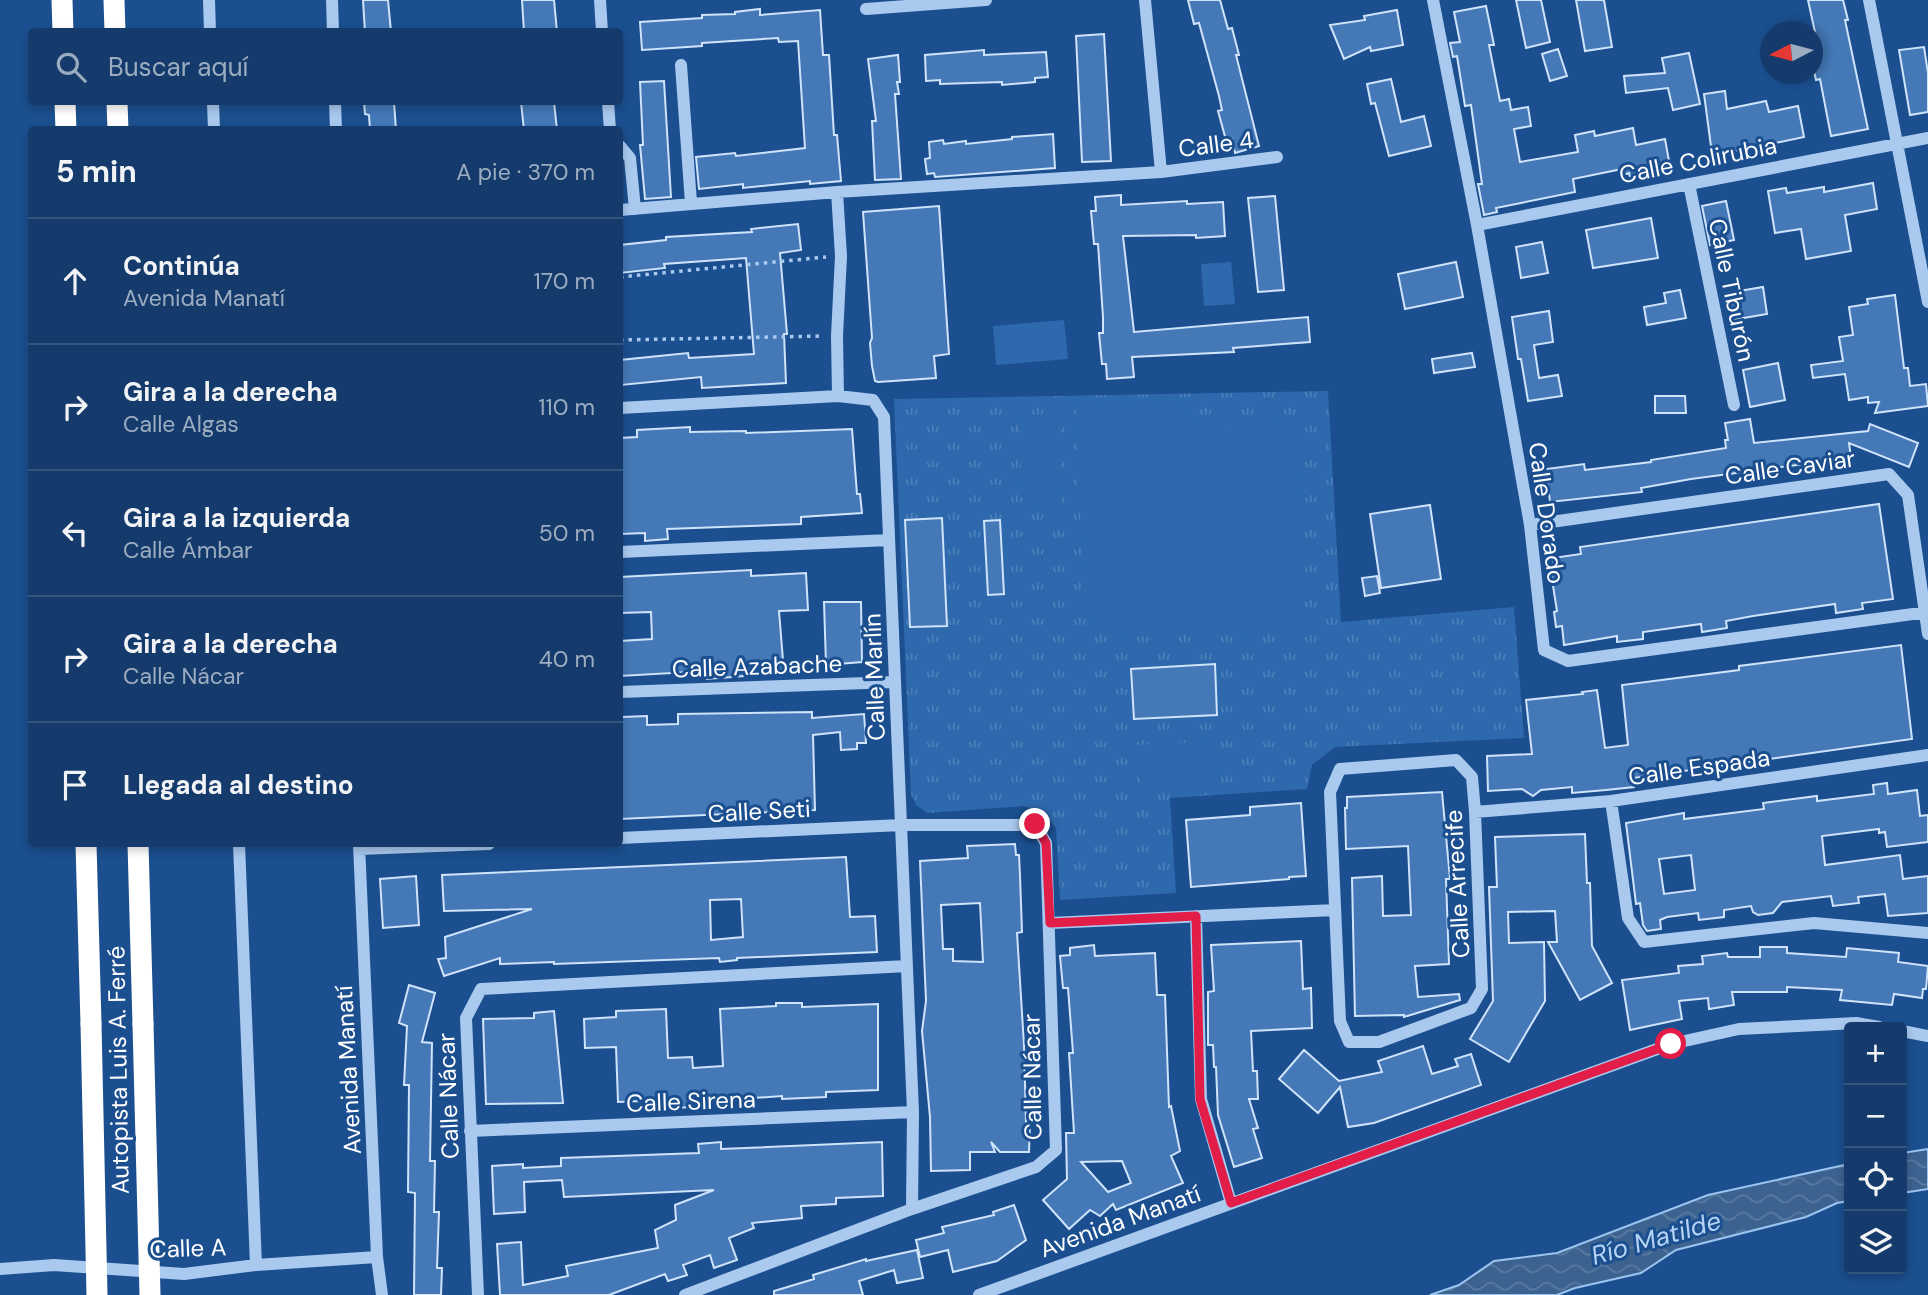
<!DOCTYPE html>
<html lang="es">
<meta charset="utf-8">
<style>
:root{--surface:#143b6b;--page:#1d4271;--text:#f1f3f6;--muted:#9dadc1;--line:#33557e}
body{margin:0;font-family:"DM Sans",sans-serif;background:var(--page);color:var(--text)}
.controls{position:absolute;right:21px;bottom:21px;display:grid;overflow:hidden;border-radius:7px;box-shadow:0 4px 10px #0003}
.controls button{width:63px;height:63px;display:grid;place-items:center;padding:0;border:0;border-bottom:2px solid var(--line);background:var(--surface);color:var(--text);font:35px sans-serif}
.compass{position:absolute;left:1760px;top:21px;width:63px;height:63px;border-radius:50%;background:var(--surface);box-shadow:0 4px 10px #0003;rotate:264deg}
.stop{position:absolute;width:21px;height:21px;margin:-16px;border:5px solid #e11d48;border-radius:50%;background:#fff}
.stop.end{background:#e11d48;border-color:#fff;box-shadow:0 2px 7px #0008}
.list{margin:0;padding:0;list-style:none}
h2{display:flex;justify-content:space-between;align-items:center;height:91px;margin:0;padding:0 28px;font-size:30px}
h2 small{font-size:23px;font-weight:400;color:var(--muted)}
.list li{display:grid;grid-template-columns:46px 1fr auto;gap:21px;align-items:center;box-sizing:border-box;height:126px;padding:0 28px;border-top:2px solid var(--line)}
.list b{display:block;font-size:26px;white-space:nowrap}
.list p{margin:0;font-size:23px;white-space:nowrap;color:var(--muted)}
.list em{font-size:23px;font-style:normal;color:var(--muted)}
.icon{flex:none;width:38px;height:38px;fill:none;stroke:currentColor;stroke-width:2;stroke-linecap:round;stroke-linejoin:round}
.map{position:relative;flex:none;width:1928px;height:1295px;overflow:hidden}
.search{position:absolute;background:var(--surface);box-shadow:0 4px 10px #0003;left:28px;top:28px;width:595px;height:77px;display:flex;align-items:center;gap:18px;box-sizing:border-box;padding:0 24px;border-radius:7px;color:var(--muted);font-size:26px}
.panel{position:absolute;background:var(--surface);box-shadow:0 4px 10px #0003;left:28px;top:126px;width:595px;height:721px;border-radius:7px}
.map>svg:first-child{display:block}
</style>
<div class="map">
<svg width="1928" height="1295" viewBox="0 0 1928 1295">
<defs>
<pattern id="grass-tufts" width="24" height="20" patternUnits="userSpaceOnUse" patternTransform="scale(1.75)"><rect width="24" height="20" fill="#2e69ad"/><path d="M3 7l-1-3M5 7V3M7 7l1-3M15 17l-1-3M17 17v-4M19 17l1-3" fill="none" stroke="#4d80b9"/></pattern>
<pattern id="water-waves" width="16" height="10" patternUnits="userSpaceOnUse" patternTransform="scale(1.75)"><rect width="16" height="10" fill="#3c6290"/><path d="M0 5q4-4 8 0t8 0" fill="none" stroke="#597aa1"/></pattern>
</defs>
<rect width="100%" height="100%" fill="#1b4f8f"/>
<!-- grass -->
<path fill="url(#grass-tufts)" d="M1328,391L1341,622L1514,607L1524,738L1335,747L1312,765L1307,789L1170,798L1176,893L1060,900L1056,828L1044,813L1024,806L928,813L916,805L911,794L894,399Z"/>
<!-- pitch -->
<path fill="#2e69ad" d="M1231,262L1235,304L1204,306L1201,264Z
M1064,320L1068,359L996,365L993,326Z
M1180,402L1206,426L1281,423L1298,439L1306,630L1128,637L1084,614L1076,406Z
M1059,414L1062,503L1023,505L1019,416Z
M1219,741L1221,785L1141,790L1138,745Z"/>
<!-- water -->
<path fill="url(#water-waves)" stroke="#9cc4f0" stroke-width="2" d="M1928,1149V1189L1902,1193V1153Z
M1849,1164V1201L1837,1203L1806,1217L1676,1250L1641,1273L1575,1288L1557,1295H1430L1459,1285L1494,1261L1557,1253L1708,1195Z"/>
<!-- building -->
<path fill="#4478b7" stroke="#cfe3fa" stroke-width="2" fill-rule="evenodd" d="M363,0H388L391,32H365Z
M522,0H554L557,32H524Z
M1188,0H1220L1228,29L1232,28L1239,55H1236L1259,146L1235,153L1232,139L1226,140L1218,111L1222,110L1219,96L1199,23L1194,24Z
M1516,0H1541L1550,42L1526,48Z
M1576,0H1604L1612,47L1585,51Z
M1808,0H1843L1848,20H1845L1868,129L1831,136L1820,79L1816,80L1812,63V47L1818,46Z
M1486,6L1494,45H1489L1500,101L1509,99L1511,110L1528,107L1531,126L1514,129L1520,162L1578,152L1575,135L1594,131L1595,136L1633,128L1636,145L1665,139L1671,172L1630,177L1629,173L1623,175L1622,169L1573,179L1575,192L1496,208L1497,212L1484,215L1478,184H1482L1471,105L1465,106L1457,56L1453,57L1450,43L1460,42L1454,12Z
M760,9V15L820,10L823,55H829L834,135H837L841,181L810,184V181L743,188V184L699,189L696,157L735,153L736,156L805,148L798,41L779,42L778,38L702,43V46L642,50L640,22L702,18V15L735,14V12Z
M1397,10L1403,45L1371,51L1370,47L1344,59L1330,25L1365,20L1364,16Z
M1104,34L1111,161L1082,162L1076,36Z
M1924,47L1928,73V112L1910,115L1899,50Z
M1558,49L1567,76L1550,81L1542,54Z
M984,50V55L1046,52L1048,77L1035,78V82L1002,85V82L940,84V80L926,81L925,55Z
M1689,53L1700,104L1673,110L1668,88L1626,93L1624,76L1665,73L1662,58Z
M898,55L900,82H897L899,94H895L901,179L875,180L872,121H876L868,59Z
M1391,79L1401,122L1424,116L1431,146L1389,156L1375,103L1371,104L1367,84Z
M664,81L671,197L645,199L640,145H643L640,82Z
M1725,91L1727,109L1766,101L1769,112L1798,106L1804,137L1747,149L1712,154L1704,94Z
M364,102H394L396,130H370L369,115L365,114Z
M521,102H554L557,130H524Z
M1053,134L1055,168L935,177L934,173L927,174L925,159L930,158L929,142L943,140L944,144L966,141V144L1012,139V137Z
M1873,183L1877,209L1845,215L1851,251L1806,259L1801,229L1775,233L1768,191L1786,188L1787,193L1824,187V192Z
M1121,195V205L1187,201V204L1223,202L1225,236L1196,238V235L1123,236L1134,332L1308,317L1310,342L1233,348L1234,352L1132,357L1134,377L1107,379L1106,364H1102L1099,333H1103V317L1098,244H1094L1091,211H1096L1095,197Z
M1275,196L1284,290L1258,292L1248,198Z
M1726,201L1734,240L1710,245L1702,206Z
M939,206L949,354L934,356L936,378L878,382L875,381L872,366L870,343L872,338L863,212Z
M1651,218L1658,258L1593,268L1586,230Z
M798,224L801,250L780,253L787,334H784L786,383L702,388L701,377L621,385L620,360L688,353L689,358L754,354L746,258L664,264L665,268L620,273V245L666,240V237L752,232L751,229Z
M1542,242L1548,273L1521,278L1516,247Z
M1456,262L1463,297L1405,309L1398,274Z
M1763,287L1767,314L1732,320L1727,293Z
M1680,290L1686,318L1647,325L1644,307L1666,303L1664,293Z
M1895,295L1904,368H1908L1910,386L1926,384L1928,406L1875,413L1879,402L1868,403V397L1849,400L1845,374L1813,378L1811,365L1843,361L1839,337L1853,335L1849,307L1868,304L1867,299Z
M1549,311L1553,342L1534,345L1539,378L1558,375L1562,396L1528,401L1521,359H1518L1512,317Z
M1472,353L1475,367L1434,373L1432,359Z
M1778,363L1785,400L1750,407L1743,370Z
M1655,396H1685L1686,413H1655Z
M1750,419L1754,443L1868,431L1870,424L1918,443L1909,467L1849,443L1851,458L1691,479L1641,488L1642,492L1550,502L1546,469L1584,464L1585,470L1651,462V460L1726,448L1725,440H1728L1725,423Z
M690,427V432L746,431V433L852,429L857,494H860L862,513L801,517V524L667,529L668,539L645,541V533L620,534V438L637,437V430Z
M1879,504L1893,599L1862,603L1863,609L1836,613L1835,604L1753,616L1726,621L1727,628L1702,632L1701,624L1643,632V639L1617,642V636L1564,645L1562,626L1556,627L1554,612L1557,611L1551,573L1555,572L1553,558L1581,554L1580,547Z
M1430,505L1441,579L1381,588L1370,514Z
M942,518L947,626L910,627L905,520Z
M1000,520L1004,594L988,595L984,521Z
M751,570V576L806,573L808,610L779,611L784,673L707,679V671L620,676V641L652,639L651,612L620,613V577Z
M1377,576L1380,593L1365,596L1362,578Z
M824,602H861L862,662L826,665Z
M1901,645L1912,739L1633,778L1634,787L1606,790L1572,793V787L1541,790L1533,796L1522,789L1488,791L1487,756L1532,754L1526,700L1583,694L1582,692L1597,690L1605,748L1628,745L1622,685L1739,670V666Z
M1215,664L1217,715L1134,719L1131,669Z
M812,712V718L864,714L866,743H857V749L841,750L840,732L813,735L815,810L620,819V726H622V717L647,716V725L678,724V714Z
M1887,783L1888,794L1917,790L1920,816L1928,815V842L1887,847L1885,832L1879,833V829L1822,836L1825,865L1900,855L1903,879L1928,876V913L1888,916L1885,894L1858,897L1859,903L1833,906L1831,896L1782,902L1773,913L1758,915L1753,912L1751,906L1724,910V917L1699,920L1698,913L1667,917L1660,920L1661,929L1647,931L1643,925L1640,903L1636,904L1626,823L1684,813V819L1764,809L1763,803L1817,796V801L1874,794L1873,785ZM1691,855L1695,890L1664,894L1659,859Z
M1442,792L1450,879H1446L1449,964L1415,966L1418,997L1459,994L1460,1000L1404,1017V1015L1355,1016L1352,878L1382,876L1383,916L1411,915L1408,846L1346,849L1345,808H1347V797Z
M1301,803L1306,876L1289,877V879L1191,887L1186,820L1250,815V807Z
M1585,834L1587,883H1590L1592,946L1612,983L1580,1000L1548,942H1557L1555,911L1508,912L1509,943L1544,942L1545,1001L1509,1062L1470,1039L1493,1001L1489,887H1497L1495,837Z
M1015,844L1016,855H1019L1020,876L1022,932L1017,933L1024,1045L1026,1122L1030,1123L1029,1152H1000L991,1142L995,1152H970V1170L931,1171L930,1117L922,1031L926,1001L920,861L968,858L967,846ZM980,903L983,962L953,961V949H943L941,905Z
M846,857L850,917L875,916L877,952L737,958V960L720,962L719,958L554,964V962L500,964V958L444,976L438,959L446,958L445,937L532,909L444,911L442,875ZM741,899L743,937L711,940L710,900Z
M416,876L419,925L383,928L380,879Z
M1301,941L1303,989L1311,988L1312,1028L1251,1031L1253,1071H1257L1258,1099H1249L1258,1128L1253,1129L1262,1158L1234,1167L1218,1115L1216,1067H1214L1213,1045H1208V992L1214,991L1211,945Z
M1094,945L1095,956L1155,953L1157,995H1165L1169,1107L1171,1106L1180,1151L1171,1156L1183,1183L1116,1210L1113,1204L1100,1216L1090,1210L1069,1229L1043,1200L1067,1179L1066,1133H1074L1069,1053H1073L1068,988H1063L1060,956L1070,955V948ZM1122,1161L1131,1183L1108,1192L1081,1162Z
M1760,947H1787V953L1846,957L1847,948L1899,953L1898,962L1928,966L1926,989H1923L1922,998L1894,994L1892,1005L1840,1000L1842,990L1787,987V992H1732L1734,1005L1709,1009L1708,998L1679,1001L1682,1019L1630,1030L1622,980L1679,973L1678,966L1703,964L1702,956L1727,953L1728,957H1760Z
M409,985L435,993L422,1042L432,1043L430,1161H435L434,1212H439L437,1268H442L441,1295H414L415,1193L408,1192L409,1085H404L407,1026L399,1023Z
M776,1003H802V1007L878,1004V1090L826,1092V1097L782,1099V1096L695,1102V1107L671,1108V1100L618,1102L616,1047L585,1048L584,1019L616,1017V1011L666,1009L668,1058L692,1057L693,1068L723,1066L720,1009L776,1006Z
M554,1011L563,1103L486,1104L483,1019L534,1018V1013Z
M1423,1046L1432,1074L1458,1066L1455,1059L1471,1054L1481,1085L1374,1123L1348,1127L1340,1087L1318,1113L1279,1079L1304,1050L1339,1081L1382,1072L1378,1061Z
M721,1142V1149L882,1142L883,1196L836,1198V1204L801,1206L802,1218L752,1223L754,1228L729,1238L737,1260L714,1268L710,1255L683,1265L687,1275L668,1281L665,1274L609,1295H500L497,1244L521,1242L523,1285L568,1276L566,1266L658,1248L655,1230L676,1220L675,1205L714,1190L564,1197L562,1180L524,1182L525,1212L494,1214L492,1166L523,1164V1168L561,1166V1158L699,1153L698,1144Z
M1014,1205L1026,1240L997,1261L953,1272L948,1250L920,1257L916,1240L944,1233L942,1227L994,1215L993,1212Z
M917,1250L923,1278L897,1283L894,1270L859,1281L863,1295H774V1291L814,1279L813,1275L866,1259V1261Z"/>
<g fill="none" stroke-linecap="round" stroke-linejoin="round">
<!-- path -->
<path stroke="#a9c9ee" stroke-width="3.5" stroke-dasharray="3.5 5" stroke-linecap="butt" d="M620,277L826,257
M620,340L824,336"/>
<!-- minor -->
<path stroke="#a9c9ee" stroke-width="12" d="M209,0L210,32
M332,0L333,32
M600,0L602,32
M1145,0L1161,172
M1433,0L1477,225L1530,525L1544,650L1568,661L1928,612
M1869,0L1928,302
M866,9L986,0
M681,65L691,203
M213,102L214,130
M335,102L336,130
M608,102L610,130
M620,146L630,158L635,209
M1689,184L1734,405
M837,192L841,256L837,336L838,396
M620,210L837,192L1161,172L1277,157
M1477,225L1928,138
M620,408L838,396L873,400L884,417L913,1112L912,1209
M1530,525L1889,474L1908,495L1928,634
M620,552L889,540
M620,692L895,682
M1456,760L1472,777L1475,812L1482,989L1471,1008L1379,1042H1349L1340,1021L1330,792L1340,769Z
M1611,801L1628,918L1644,942L1814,923L1928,933
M1475,812L1611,801L1928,755
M620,838L901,825H1035L1046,843L1056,1150L1036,1167L912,1209L685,1295
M239,844L256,1265
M359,844L377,1257L382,1295
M359,849L489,844
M1196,916L1201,1099L1231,1203
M1050,923L1335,910
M1902,1031L1928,1036
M470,1131L913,1112
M0,1269L54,1265L184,1274L256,1265L377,1257
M478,1295L466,1018L481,989L907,966
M979,1295L1671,1044L1739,1029L1856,1023L1879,1027"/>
<!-- highway -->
<path stroke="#fff" stroke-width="21" d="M62,0L63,32
M114,0L115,32
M65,102L66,130
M117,102L118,130
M86,844L91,1024
M138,844L143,1024"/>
<!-- highway-bridge -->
<path stroke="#fff" stroke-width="21" d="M91,1024L97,1295
M143,1024L150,1295"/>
</g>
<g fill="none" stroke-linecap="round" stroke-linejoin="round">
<!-- route -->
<path stroke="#e11d48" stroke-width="9" d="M1035,824L1046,843L1050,923L1196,916L1200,1099L1231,1203L1671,1044"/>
</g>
<g text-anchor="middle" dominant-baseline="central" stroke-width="6" stroke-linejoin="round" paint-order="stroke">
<!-- street labels -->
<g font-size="24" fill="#fff" stroke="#1b4f8f">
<text transform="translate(1216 144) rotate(-7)">Calle 4</text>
<text transform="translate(1698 160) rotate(-11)">Calle Colirubia</text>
<text transform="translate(1732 290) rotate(78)">Calle Tiburón</text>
<text transform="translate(1790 467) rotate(-8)">Calle Caviar</text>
<text transform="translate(1547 513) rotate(82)">Calle Dorado</text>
<text transform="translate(757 666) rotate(-2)">Calle Azabache</text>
<text transform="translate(874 677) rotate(-92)">Calle Marlín</text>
<text transform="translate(1699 767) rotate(-8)">Calle Espada</text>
<text transform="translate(759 811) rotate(-3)">Calle Seti</text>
<text transform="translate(1457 884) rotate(-93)">Calle Arrecife</text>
<text transform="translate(118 1070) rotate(-91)">Autopista Luis A. Ferré</text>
<text transform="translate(348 1070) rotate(-93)">Avenida Manatí</text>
<text transform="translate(1032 1077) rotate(-91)">Calle Nácar</text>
<text transform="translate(448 1096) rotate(-92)">Calle Nácar</text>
<text transform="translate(691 1101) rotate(-2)">Calle Sirena</text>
<text transform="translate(1120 1221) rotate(-20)">Avenida Manatí</text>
<text transform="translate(188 1248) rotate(-2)">Calle A</text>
</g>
<!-- water labels -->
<g font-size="26" font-style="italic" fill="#b5d3f5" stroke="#1b4f8f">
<text transform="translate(1656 1238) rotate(-16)">Río Matilde</text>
</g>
</g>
</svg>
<div class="controls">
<button>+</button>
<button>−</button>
<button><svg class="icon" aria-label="locate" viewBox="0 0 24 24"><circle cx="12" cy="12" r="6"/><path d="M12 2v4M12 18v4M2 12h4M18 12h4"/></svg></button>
<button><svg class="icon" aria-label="layers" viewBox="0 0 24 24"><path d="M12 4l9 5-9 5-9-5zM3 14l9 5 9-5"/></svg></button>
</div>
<svg class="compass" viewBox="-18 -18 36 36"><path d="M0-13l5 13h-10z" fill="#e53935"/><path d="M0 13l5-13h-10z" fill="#9dadc1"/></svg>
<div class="stop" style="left:1671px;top:1044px"></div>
<div class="stop end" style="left:1035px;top:824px"></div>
<div class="search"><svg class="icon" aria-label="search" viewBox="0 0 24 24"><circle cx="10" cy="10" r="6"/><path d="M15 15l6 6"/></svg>Buscar aquí</div>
<section class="panel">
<h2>5 min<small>A pie · 370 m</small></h2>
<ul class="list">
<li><svg class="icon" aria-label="ahead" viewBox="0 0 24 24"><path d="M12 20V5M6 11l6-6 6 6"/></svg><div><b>Continúa</b><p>Avenida Manatí</p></div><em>170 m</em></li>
<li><svg class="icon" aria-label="right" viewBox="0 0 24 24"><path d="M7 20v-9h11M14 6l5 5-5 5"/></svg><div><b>Gira a la derecha</b><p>Calle Algas</p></div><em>110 m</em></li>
<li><svg class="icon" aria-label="left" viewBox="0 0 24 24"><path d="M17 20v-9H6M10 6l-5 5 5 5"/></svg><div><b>Gira a la izquierda</b><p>Calle Ámbar</p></div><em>50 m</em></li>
<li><svg class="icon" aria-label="right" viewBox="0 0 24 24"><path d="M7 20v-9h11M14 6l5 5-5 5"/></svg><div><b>Gira a la derecha</b><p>Calle Nácar</p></div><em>40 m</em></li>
<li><svg class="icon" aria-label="arrive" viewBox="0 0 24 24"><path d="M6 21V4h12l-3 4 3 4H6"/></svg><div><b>Llegada al destino</b></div></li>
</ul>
</section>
</div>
